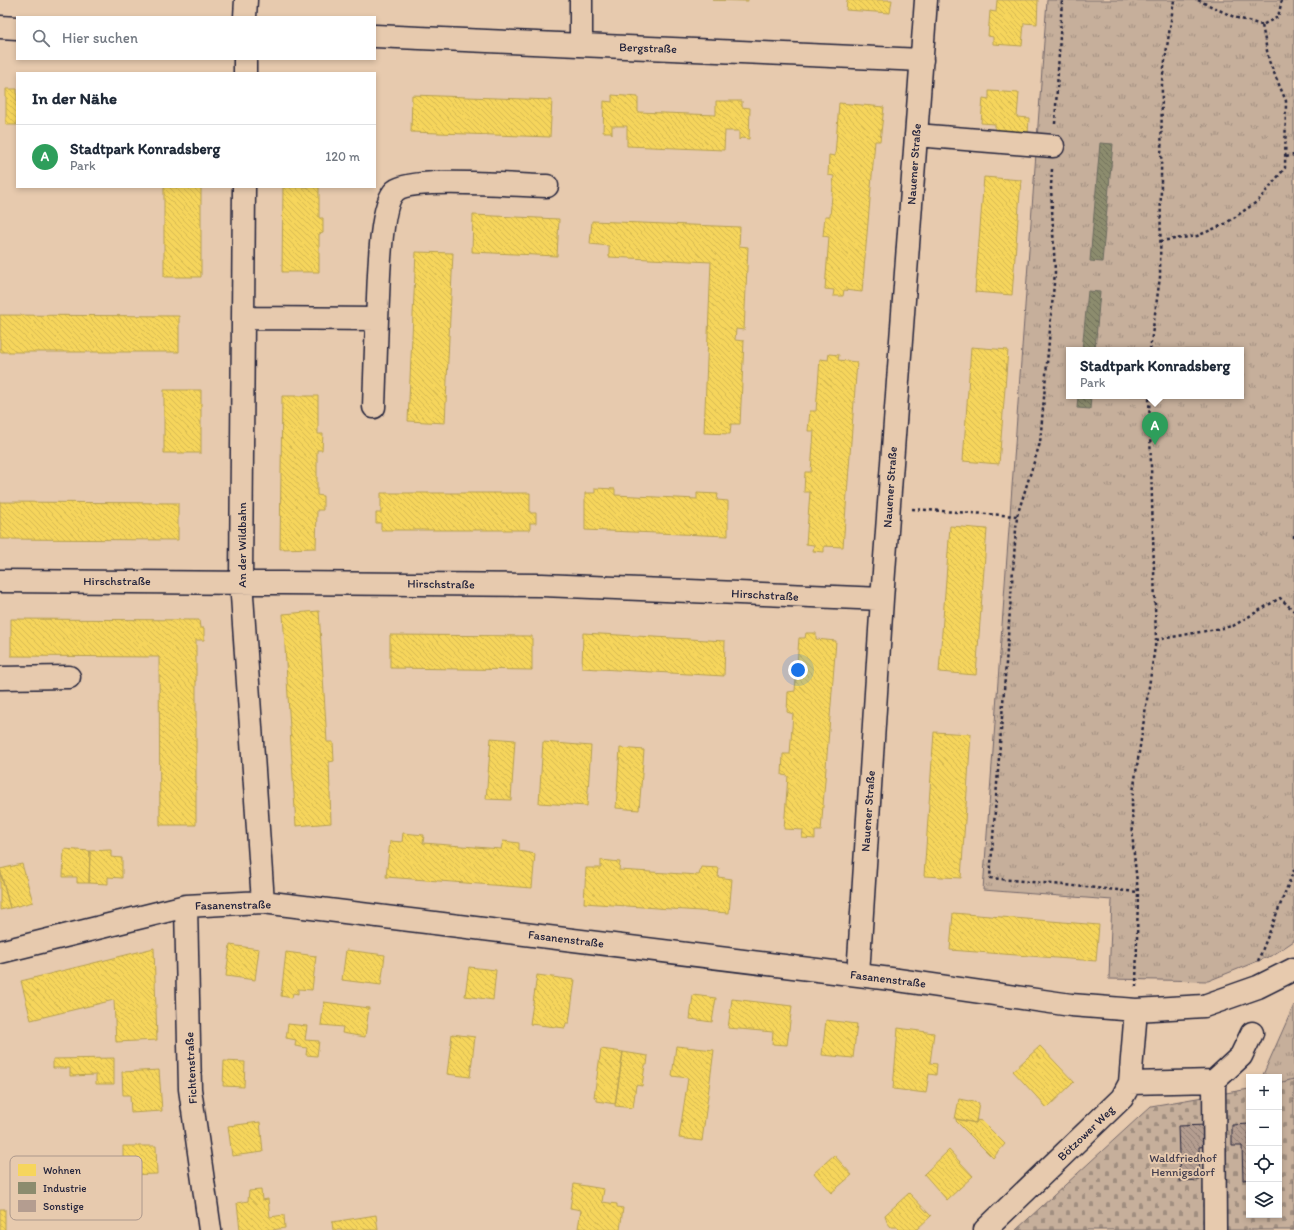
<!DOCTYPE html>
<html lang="de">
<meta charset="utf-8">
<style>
:root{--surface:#fff;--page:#f6f6f7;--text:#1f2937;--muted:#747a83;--line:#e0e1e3;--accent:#7c3aed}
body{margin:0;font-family:Itim,sans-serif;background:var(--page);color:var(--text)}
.controls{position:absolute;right:12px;bottom:12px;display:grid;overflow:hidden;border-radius:0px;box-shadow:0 2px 6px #0003}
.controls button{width:36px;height:36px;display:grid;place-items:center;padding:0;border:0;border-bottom:1px solid var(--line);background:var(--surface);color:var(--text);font:20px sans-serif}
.you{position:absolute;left:798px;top:670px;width:14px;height:14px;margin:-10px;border:3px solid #fff;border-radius:50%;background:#1a73e8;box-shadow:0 0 0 6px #1a73e833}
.badge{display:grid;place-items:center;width:26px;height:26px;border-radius:50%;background:var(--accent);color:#fff;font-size:13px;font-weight:700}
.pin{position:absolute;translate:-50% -33px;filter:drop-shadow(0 1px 2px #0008)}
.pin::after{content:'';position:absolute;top:21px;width:14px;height:12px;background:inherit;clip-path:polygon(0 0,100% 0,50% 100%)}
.popup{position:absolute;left:1066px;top:347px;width:178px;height:52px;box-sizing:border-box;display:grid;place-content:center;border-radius:0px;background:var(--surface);filter:drop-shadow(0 1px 3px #0005);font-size:13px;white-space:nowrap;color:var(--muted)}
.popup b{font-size:15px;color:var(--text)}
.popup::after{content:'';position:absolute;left:50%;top:100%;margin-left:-8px;border:8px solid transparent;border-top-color:var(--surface)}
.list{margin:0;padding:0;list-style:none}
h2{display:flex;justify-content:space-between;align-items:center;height:52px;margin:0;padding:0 16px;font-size:17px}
h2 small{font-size:13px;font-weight:400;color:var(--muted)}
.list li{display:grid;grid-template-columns:26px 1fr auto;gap:12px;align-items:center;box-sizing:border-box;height:64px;padding:0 16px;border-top:1px solid var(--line)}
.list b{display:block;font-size:15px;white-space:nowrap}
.list p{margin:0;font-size:13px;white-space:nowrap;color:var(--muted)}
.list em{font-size:13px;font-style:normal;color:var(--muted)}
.icon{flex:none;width:22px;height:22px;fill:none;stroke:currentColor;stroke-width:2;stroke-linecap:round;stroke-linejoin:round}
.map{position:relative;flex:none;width:1294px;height:1230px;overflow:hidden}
.search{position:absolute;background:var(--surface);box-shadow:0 2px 6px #0003;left:16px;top:16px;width:360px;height:44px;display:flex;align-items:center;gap:10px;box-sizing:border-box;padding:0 14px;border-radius:0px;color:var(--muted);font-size:15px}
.panel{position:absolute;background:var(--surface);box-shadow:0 2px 6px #0003;left:16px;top:72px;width:360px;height:116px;border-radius:0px}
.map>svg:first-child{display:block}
</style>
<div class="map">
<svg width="1294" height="1230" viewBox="0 0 1294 1230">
<defs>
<pattern id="grass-tufts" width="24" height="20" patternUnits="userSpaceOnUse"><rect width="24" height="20" fill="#c6af9b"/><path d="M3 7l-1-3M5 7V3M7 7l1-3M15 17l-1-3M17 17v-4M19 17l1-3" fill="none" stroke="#a08e80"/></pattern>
<pattern id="cemetery-stones" width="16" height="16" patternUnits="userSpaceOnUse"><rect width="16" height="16" fill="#c6af9b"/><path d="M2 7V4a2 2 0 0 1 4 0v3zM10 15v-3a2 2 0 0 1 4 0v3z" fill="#a08e80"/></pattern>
<pattern id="homes-back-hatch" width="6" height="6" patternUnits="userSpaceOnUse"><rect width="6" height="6" fill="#f6d55c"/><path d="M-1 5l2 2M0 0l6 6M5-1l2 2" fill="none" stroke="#d3b751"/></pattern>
<pattern id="industry-back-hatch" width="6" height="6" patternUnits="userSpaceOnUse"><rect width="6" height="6" fill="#8c8c6e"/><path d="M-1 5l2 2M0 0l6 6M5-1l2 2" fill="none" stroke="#72725c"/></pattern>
<pattern id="building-back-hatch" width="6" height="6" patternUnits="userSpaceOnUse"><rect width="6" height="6" fill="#b49d90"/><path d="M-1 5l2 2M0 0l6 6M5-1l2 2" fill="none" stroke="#928077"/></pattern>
</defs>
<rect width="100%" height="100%" fill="#e7caae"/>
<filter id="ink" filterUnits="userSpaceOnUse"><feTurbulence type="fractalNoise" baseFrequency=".025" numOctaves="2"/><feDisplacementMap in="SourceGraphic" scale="8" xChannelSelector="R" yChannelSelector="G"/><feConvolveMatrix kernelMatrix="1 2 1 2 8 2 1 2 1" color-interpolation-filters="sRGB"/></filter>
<g filter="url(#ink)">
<!-- grass -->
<path fill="url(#grass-tufts)" stroke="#74686b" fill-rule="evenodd" d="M1047,0H1294V941L1273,955L1208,981L1109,979L1112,900L983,890ZM1069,350H1241V396H1069Z
M1294,1005V1079L1279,1083V1077H1262Z"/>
<!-- cemetery -->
<path fill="url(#cemetery-stones)" stroke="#74686b" d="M1294,1079V1230H1016L1151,1106L1249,1089V1215H1279V1083Z"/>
<!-- homes -->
<path fill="url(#homes-back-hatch)" stroke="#b69f52" d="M712,0H748V1Z
M847,0H892L890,13L846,10Z
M997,0H1038L1037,24L1024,23L1022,46L993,44V37L988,36L990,11L996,12Z
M6,89H17V125H6Z
M989,91L1019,93L1017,117L1029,118L1028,134L995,131V124L981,123L983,98L989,99Z
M412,95L552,100L550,137L411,132Z
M612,95L638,97V112L716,115V101H742V107L750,108L749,139L741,138L739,140V131H725L724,150L627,146V126H612V134L611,132H603L604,101L612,102Z
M839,103L884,107L880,141H875L862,292L844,290L843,296H833L834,290L825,289L829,237L823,236L825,216H830L834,176L828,175L829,155L835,156Z
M984,177L1021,180L1012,295L975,292Z
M164,187H201V277H164Z
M283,187H319V218H323V233L319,234V272H282Z
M473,215L559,219L557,256L472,252Z
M592,221L740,227L739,246L748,247L744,330L736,329L735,340L744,341L740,424H731L730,434L704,433L711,262L609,257V246L590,244Z
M416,252L453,253L445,423L408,421Z
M0,315L179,316V352H0Z
M971,347L1008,350L999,464L963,461Z
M829,354L839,355L838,360L857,362L843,547L824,546V552L813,551L814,545L806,544L810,492H804L805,472H811L814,431H808L810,411H816L820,359L828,360Z
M164,390H201V453H164Z
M282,396H318V434H323L322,450H317V495L323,496V510H317L316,548L280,549Z
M595,488L615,489V495L697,499V493L718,494L717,500L728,501V536L585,530V493H595Z
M381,493H530V513H536V523H530V530H381V523H376V513H381Z
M0,502L178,503V540L0,539Z
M950,526L987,529L976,675L939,672Z
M319,611L327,742H333L334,761L329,762L331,823L296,826L283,614Z
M11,619L199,620L200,628H204V640H196V825H160L159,657L11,656Z
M583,633L725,641L724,676L582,668Z
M806,633H816V639L836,641L821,831H815V839L802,838L803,830L784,829L788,776L782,775L783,754H790L793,714L787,712L788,692L795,691L799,638H805Z
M390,635L532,636V670L390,668Z
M934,732L971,734L961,878L924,876Z
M491,738L515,740L511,800L486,799Z
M543,742L591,746L587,806L539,803Z
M620,748L644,750L639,810L616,808Z
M403,833L424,835L423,843L501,849L503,841L519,843V851L535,854L532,888L386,877L390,841L402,842Z
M64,849L90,851L89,883H77V877H63Z
M109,850H111V857L122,858V878L108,877V884L89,883L90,851Z
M601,860L620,862L619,870L699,875L701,867L719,868L718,877L732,879L729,913L584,903L586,868H601Z
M22,864L33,902L10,908L0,869Z
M0,872L10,908L0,910Z
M953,913L1099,925L1096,961L950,950Z
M230,945L259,949L255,980L226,976Z
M154,948L157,1040L116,1042L114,1000L31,1020L21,981Z
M346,950L385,955L381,985L342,980Z
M286,952L316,956L312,990L298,989V994L293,993L292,998L281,996Z
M469,967L496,970L493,1000L465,996Z
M537,975L575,980L569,1023H566L565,1028L530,1024Z
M693,995L716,998L712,1022L690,1019Z
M732,999L792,1006L787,1045L772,1044L773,1032L728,1028Z
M324,1002L369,1008L365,1037L342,1033L343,1027L321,1025Z
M826,1020L857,1024L853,1058L822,1055Z
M288,1024L307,1026L305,1040L319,1041L317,1056L306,1055L307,1048L295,1046L296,1040L286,1038Z
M898,1028L934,1033L930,1063L937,1064L936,1075L929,1074L926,1093L893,1089Z
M452,1034L475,1037L470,1077L447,1074Z
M676,1046L714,1050L702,1141L679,1138L688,1078L672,1076Z
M1040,1046L1074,1082L1047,1108L1013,1071Z
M601,1049L623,1052L615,1104L597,1101V1098L594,1097Z
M623,1052L648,1056L647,1065H645L642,1086L636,1085L633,1108L615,1106Z
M114,1058V1084H96V1075L70,1076V1068H53V1059Z
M224,1061L245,1062L244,1087L223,1086Z
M159,1070L162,1111L131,1113L130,1095H123L122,1072Z
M959,1099L979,1103L976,1123L955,1119Z
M957,1119L976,1123V1120L982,1121L1005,1144L993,1158L956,1121Z
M260,1122L263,1152L232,1156L228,1126Z
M123,1146H156L157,1174L124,1175L123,1173H117V1163H123Z
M949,1150L973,1176L947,1200L924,1174Z
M834,1155L852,1175L831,1193L814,1173Z
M574,1184L604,1189L602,1202L617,1204V1207L623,1208L620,1230H592L578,1228L581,1210L570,1208Z
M261,1190L262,1200L268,1199L270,1217L284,1215L285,1228L272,1230H240L237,1203L248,1201L249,1191Z
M909,1193L931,1216L916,1230H899L896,1227H891L887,1222L885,1215Z
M0,1209H5V1230H0Z
M376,1215L378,1230H333L332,1222Z"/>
<!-- industry -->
<path fill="url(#industry-back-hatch)" stroke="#6c6c5f" d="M1100,143L1113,144L1102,262L1090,261Z
M1088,291L1100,292L1095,350H1082Z
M1078,396H1091L1090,409L1077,408Z"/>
<!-- building -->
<path fill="url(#building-back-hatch)" stroke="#22223b" d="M1249,1124V1179L1243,1180L1242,1146H1232V1125Z
M1208,1125L1209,1146L1199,1147L1200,1180L1180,1181L1178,1126Z"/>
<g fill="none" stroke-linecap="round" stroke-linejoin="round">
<!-- minor casing -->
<g stroke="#22223b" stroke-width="25">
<path id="minor" d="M245,17L246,0
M0,27L17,28
M375,36L922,60
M581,45V0
M245,73V59
M916,135L1053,146
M244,187L241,581L263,902
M243,318L377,319C379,294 378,206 395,191C412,176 520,186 547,186
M374,407L377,319
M0,581L542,585L882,599
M0,678L69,677
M186,906L190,1089L210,1230
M0,952L186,906L263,902L891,979L1071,1005L1136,1010L1204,1006L1258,987L1294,969
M858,975L882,599L926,0
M1214,1081L1215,1230
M1130,1083L1214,1081L1241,1056L1252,1033
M985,1230L1122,1098L1130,1083L1136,1010"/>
</g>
<!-- path -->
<path stroke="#22223b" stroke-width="2.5" stroke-dasharray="3 3" stroke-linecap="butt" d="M1198,0L1234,17L1262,25
M1055,124L1062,0
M1286,157L1294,155
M1052,169L1051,187L1055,272L1040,443L1017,516L990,878L1138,892
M1160,241L1197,236L1225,224L1258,201L1285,168L1286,101L1269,61L1262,25L1278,17L1282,0
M1150,350L1160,277L1162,81L1174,0
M912,509L1017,516
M1294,535V541
M1156,640L1233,626L1280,598L1294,611
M1258,961L1294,870
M1136,987L1138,892L1133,845L1132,799L1156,640L1149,396"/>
<!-- minor -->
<use href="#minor" stroke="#e7caae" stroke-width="22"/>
</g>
</g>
<g text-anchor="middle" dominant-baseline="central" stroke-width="4" stroke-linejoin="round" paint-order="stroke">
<!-- street labels -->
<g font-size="12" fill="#22223b" stroke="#e7caae">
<text transform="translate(648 48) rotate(2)">Bergstraße</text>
<text transform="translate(914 164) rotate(-86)">Nauener Straße</text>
<text transform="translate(890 487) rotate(-86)">Nauener Straße</text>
<text transform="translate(242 545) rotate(-90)">An der Wildbahn</text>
<text x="117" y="581">Hirschstraße</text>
<text transform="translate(441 584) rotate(1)">Hirschstraße</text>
<text transform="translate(765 595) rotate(3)">Hirschstraße</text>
<text transform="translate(868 811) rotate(-86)">Nauener Straße</text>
<text transform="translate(233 905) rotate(-1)">Fasanenstraße</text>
<text transform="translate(566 939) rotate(7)">Fasanenstraße</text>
<text transform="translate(888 979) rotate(7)">Fasanenstraße</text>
<text transform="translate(191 1068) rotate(-93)">Fichtenstraße</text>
<text transform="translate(1086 1133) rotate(-44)">Bötzower Weg</text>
</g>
<!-- park labels -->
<g font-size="12" fill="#433e4e" stroke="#e7caae">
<text x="1183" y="1158">Waldfriedhof<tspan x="1183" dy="14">Hennigsdorf</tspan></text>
</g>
</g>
<!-- legend -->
<rect x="10" y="1156" width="132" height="64" rx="6" fill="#e7caae" stroke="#ac988c" stroke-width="1"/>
<rect x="18" y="1164" width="18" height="12" fill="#f6d55c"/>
<rect x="18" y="1182" width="18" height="12" fill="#8c8c6e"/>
<rect x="18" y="1200" width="18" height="12" fill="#b49d90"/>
<g font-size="11" fill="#22223b">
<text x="43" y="1174">Wohnen</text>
<text x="43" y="1192">Industrie</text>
<text x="43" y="1210">Sonstige</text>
</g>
</svg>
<div class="controls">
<button>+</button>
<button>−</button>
<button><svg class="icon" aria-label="locate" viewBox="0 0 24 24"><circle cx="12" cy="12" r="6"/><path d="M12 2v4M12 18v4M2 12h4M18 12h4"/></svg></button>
<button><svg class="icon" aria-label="layers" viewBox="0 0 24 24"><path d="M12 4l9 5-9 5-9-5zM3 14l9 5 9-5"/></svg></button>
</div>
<div class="you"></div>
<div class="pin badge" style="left:1155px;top:445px;background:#2e9e5b">A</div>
<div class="popup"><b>Stadtpark Konradsberg</b>Park</div>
<div class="search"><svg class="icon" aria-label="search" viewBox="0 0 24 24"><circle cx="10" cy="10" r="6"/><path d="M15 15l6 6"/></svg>Hier suchen</div>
<section class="panel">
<h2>In der Nähe<small></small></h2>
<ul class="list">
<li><span class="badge" style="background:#2e9e5b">A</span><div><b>Stadtpark Konradsberg</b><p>Park</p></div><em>120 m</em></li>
</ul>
</section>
</div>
